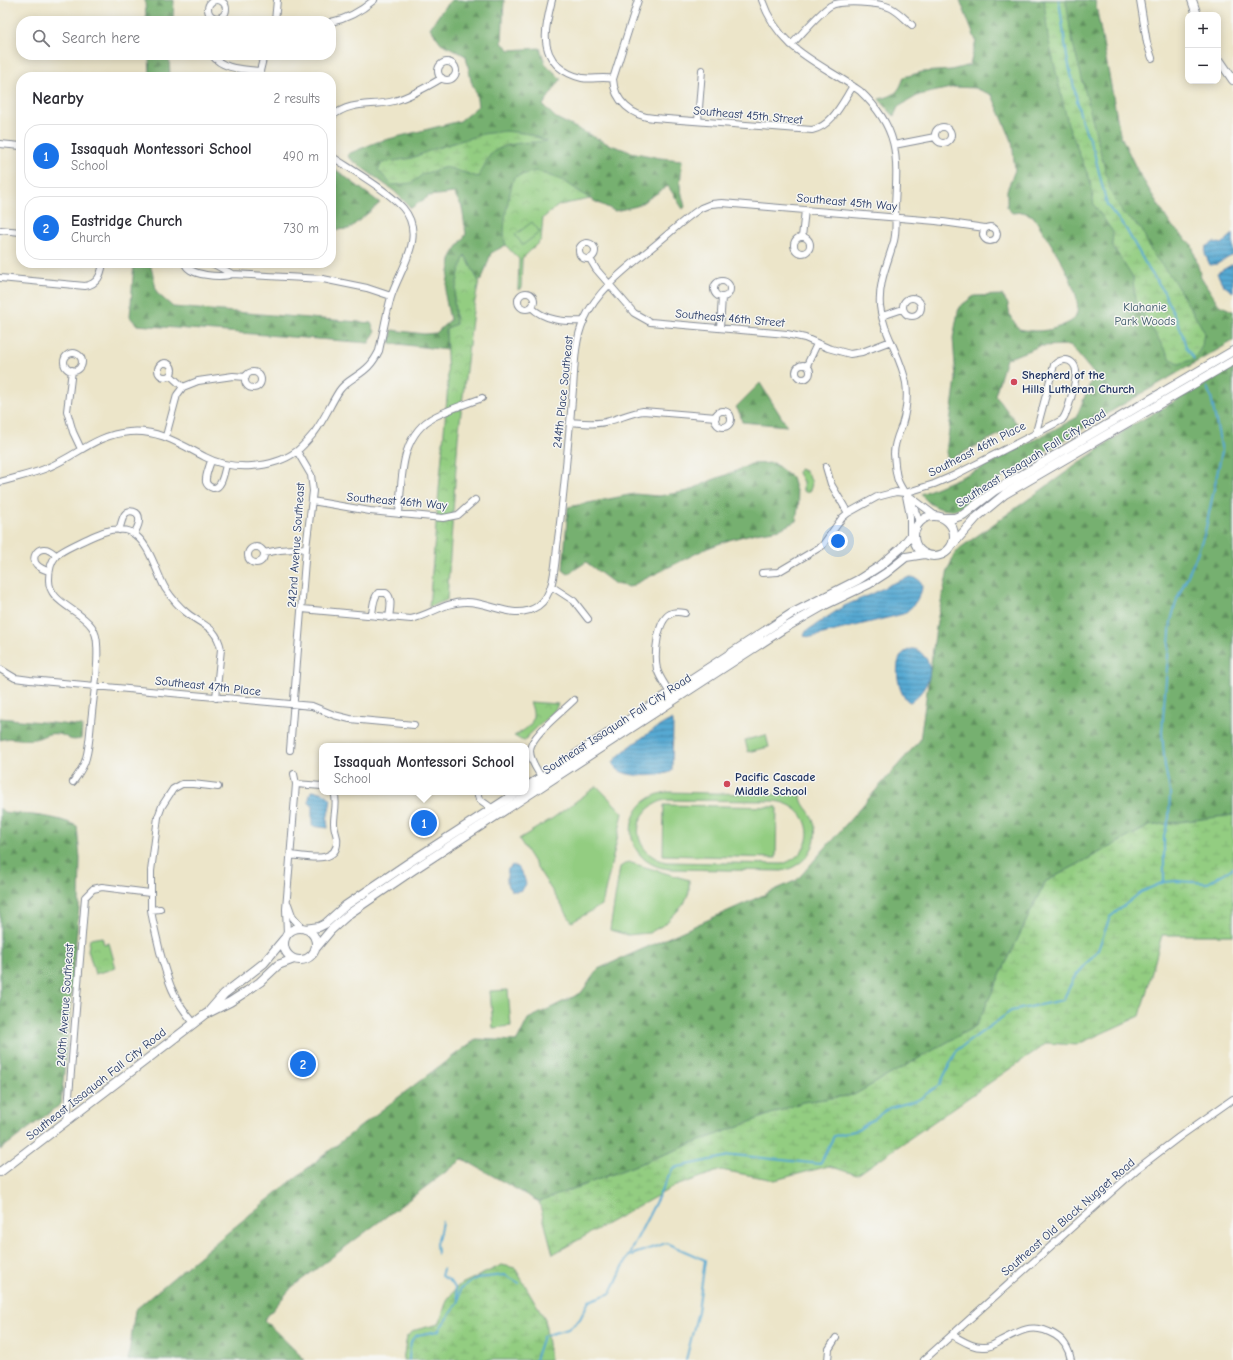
<!DOCTYPE html>
<meta charset="utf-8">
<style>
:root{--surface:#fff;--page:#f2f2f3;--text:#2b2b33;--muted:#7c7c81;--line:#e1e1e2;--accent:#1a73e8}
body{margin:0;font-family:"Comic Neue",sans-serif;background:var(--page);color:var(--text)}
.controls{position:absolute;right:12px;top:12px;display:grid;overflow:hidden;border-radius:8px;box-shadow:0 2px 10px #0003}
.controls button{width:36px;height:36px;display:grid;place-items:center;padding:0;border:0;border-bottom:1px solid var(--line);background:var(--surface);color:var(--text);font:20px sans-serif}
.you{position:absolute;left:838px;top:541px;width:14px;height:14px;margin:-10px;border:3px solid #fff;border-radius:50%;background:#1a73e8;box-shadow:0 0 0 6px #1a73e833}
.badge{display:grid;place-items:center;width:26px;height:26px;border-radius:50%;background:var(--accent);color:#fff;font-size:13px;font-weight:700}
.pin{position:absolute;translate:-50% -50%;border:2px solid #fff;box-shadow:0 1px 4px #0006}
.popup{position:absolute;left:319px;top:743px;width:210px;height:52px;box-sizing:border-box;display:grid;place-content:center;border-radius:8px;background:var(--surface);filter:drop-shadow(0 1px 3px #0005);font-size:13px;white-space:nowrap;color:var(--muted)}
.popup b{font-size:15px;color:var(--text)}
.popup::after{content:'';position:absolute;left:50%;top:100%;margin-left:-8px;border:8px solid transparent;border-top-color:var(--surface)}
.list{margin:0;padding:0;list-style:none}
h2{display:flex;justify-content:space-between;align-items:center;height:52px;margin:0;padding:0 16px;font-size:17px}
h2 small{font-size:13px;font-weight:400;color:var(--muted)}
.list li{display:grid;grid-template-columns:26px 1fr auto;gap:12px;align-items:center;box-sizing:border-box;height:64px;margin:0 8px 8px;padding:0 8px;border:1px solid var(--line);border-radius:16px}
.list b{display:block;font-size:15px;white-space:nowrap}
.list p{margin:0;font-size:13px;white-space:nowrap;color:var(--muted)}
.list em{font-size:13px;font-style:normal;color:var(--muted)}
.icon{flex:none;width:22px;height:22px;fill:none;stroke:currentColor;stroke-width:2;stroke-linecap:round;stroke-linejoin:round}
.map{position:relative;flex:none;width:1233px;height:1360px;overflow:hidden}
.search{position:absolute;background:var(--surface);box-shadow:0 2px 10px #0003;left:16px;top:16px;width:320px;height:44px;display:flex;align-items:center;gap:10px;box-sizing:border-box;padding:0 14px;border-radius:16px;color:var(--muted);font-size:15px}
.panel{position:absolute;background:var(--surface);box-shadow:0 2px 10px #0003;left:16px;top:72px;width:320px;height:196px;border-radius:16px}
.map>svg:first-child{display:block}
</style>
<div class="map">
<svg width="1233" height="1360" viewBox="0 0 1233 1360">
<defs>
<pattern id="forest-firs" width="22" height="20" patternUnits="userSpaceOnUse"><rect width="22" height="20" fill="#76b06f"/><path d="M5 1l3.5 6h-7zM16 11l3.5 6h-7z" fill="#60905e"/></pattern>
<pattern id="wetland-marsh" width="20" height="14" patternUnits="userSpaceOnUse"><rect width="20" height="14" fill="#93cd81"/><path d="M1 5h8M5 5V1M11 12h8M15 12V8" fill="none" stroke="#7eb072"/></pattern>
<pattern id="park-crowns" width="20" height="18" patternUnits="userSpaceOnUse"><rect width="20" height="18" fill="#93cd81"/><path d="M2 6a3 3 0 1 1 6 0M12 15a3 3 0 1 1 6 0" fill="none" stroke="#7eb072"/></pattern>
<pattern id="water-rules" width="6" height="5" patternUnits="userSpaceOnUse"><rect width="6" height="5" fill="#57a9d2"/><path d="M0 2.5h6" fill="none" stroke="#478aae"/></pattern>
</defs>
<rect width="100%" height="100%" fill="#f6f6f2"/>
<filter id="ink" filterUnits="userSpaceOnUse"><feTurbulence type="fractalNoise" baseFrequency=".025" numOctaves="2"/><feDisplacementMap in="SourceGraphic" scale="8" xChannelSelector="R" yChannelSelector="G"/><feConvolveMatrix kernelMatrix="1 2 1 2 8 2 1 2 1" color-interpolation-filters="sRGB"/></filter>
<filter id="wash" filterUnits="userSpaceOnUse"><feTurbulence type="fractalNoise" baseFrequency=".012" numOctaves="4" result="noise"/><feDisplacementMap in="SourceGraphic" scale="16" xChannelSelector="R" yChannelSelector="G"/><feGaussianBlur stdDeviation="0.9" result="paint"/><feColorMatrix in="noise" values="0 0 0 0 0 0 0 0 0 0 0 0 0 0 0 0 0 1.4 0 .05"/><feComposite in="paint" operator="in"/></filter>
<g filter="url(#wash)">
<rect width="100%" height="100%" fill="#ece5c9"/>
<!-- forest -->
<path fill="url(#forest-firs)" stroke="#487066" d="M145,0H174L173,21H146Z
M451,0H504L502,43L510,50L540,48L545,63L561,79L543,105L556,118L608,144L631,152L660,158L682,160L680,186L685,207L683,209L668,186L637,206L615,211L590,199L564,181L504,232L506,245L491,253L482,279L479,282L465,255L454,299L456,324L446,329L447,350L390,343L392,330L424,334L436,333L450,320L445,295L452,255L466,234L462,207L454,193L429,196L411,208L394,191L349,158L348,154L377,142L460,121L478,106L476,93L471,81L466,56L441,43L430,28L445,6Z
M960,0H1095L1120,134L1137,170L1170,224L1192,245L1201,277L1219,305L1233,311V341L1120,406L987,487L963,507C949,514 930,508 921,494L980,469L1076,418L1094,374L1070,345L1040,346L1006,359L995,395L1018,425L948,460L946,452L956,379L953,338L959,307L974,296L1002,295L1008,304L1010,316L1019,329C1033,332 1047,332 1061,326C1066,324 1074,321 1076,316C1086,291 1046,237 1033,216L1023,212L1012,213L1007,207V190L1015,170L1012,141L992,95L975,88L955,87L919,95L898,107L894,116L879,99C895,96 899,92 904,77L922,72L951,70L970,65L976,41Z
M149,55H169L170,77H150Z
M331,166L380,203L349,229L331,230Z
M134,263H150L157,293L173,307L371,323L375,332L369,343L137,325L130,317Z
M1233,368V815L1149,826L1045,882L976,1026L854,1095L803,1102L539,1202L463,1159L292,1287L264,1320L305,1360H128L135,1310C246,1216 359,1125 476,1039L517,1041L528,1019L581,993L598,969L797,880L920,740L937,621L948,570L954,555L960,548L1131,426Z
M760,383L787,426L742,422L740,414L736,407Z
M774,463L792,478L799,501L796,521L780,529L755,533L729,540L705,549L629,587L615,584L586,562L568,574L563,570L568,507L634,494L659,496L688,491L712,480L734,472L751,464Z
M0,718L82,726L81,739C66,742 70,736 58,734C46,732 43,738 34,739C22,741 12,736 0,740Z
M0,808L4,812C29,815 54,815 77,826L80,858L79,908L61,1104L0,1150Z"/>
<!-- wetland -->
<path fill="url(#wetland-marsh)" stroke="#577e70" d="M1044,0H1066L1071,36L1111,193L1122,212L1142,230L1152,253L1172,278L1204,331L1202,346L1194,359L1179,364L1170,358L1135,301L1133,278L1112,245L1113,232L1094,205L1090,181L1068,124L1048,37Z
M506,131L529,134L546,141C529,143 504,141 490,155C487,159 482,171 478,177L446,167L423,174L412,183L392,185L378,170L382,163L412,158L434,149L483,134Z
M1233,815V935H1162L1140,1016L1076,1045L1047,1043L857,1175L829,1166L775,1180L721,1170L673,1187L553,1254L539,1202L803,1102L854,1095L976,1026L1045,882L1149,826Z
M502,1265L515,1268L545,1319L550,1360H403L407,1336L415,1330L439,1324L447,1300L459,1285Z"/>
<!-- park -->
<path fill="url(#park-crowns)" stroke="#577e70" d="M536,171L564,181L590,199L559,205L543,218L541,240L522,259L521,288L518,290L519,259C515,255 509,250 506,245C500,231 510,192 514,177Z
M465,255L479,282L473,311L458,438L447,600L429,607L448,385L446,329L456,324L454,299L459,273Z
M799,469L805,471C811,480 815,483 808,493L803,491V482L798,473Z
M530,702L558,704L555,710L528,736L525,741L521,740L514,736C530,727 538,722 530,702Z
M102,937L104,944L109,943L116,968L95,974L88,950L90,939Z"/>
<!-- garden -->
<path fill="#93cd81" stroke="#577e70" fill-rule="evenodd" d="M532,222L540,232L523,245L515,235Z
M766,735L769,747L748,752L745,740Z
M597,786L623,813L602,905L572,922L519,839L553,818Z
M667,792L801,795C801,806 809,809 813,819C822,843 806,866 782,871L669,869C620,864 618,800 667,792ZM665,800L773,801C814,804 821,852 782,864L666,862C630,853 629,810 665,800Z
M664,805L777,807L776,858L663,855Z
M628,862L689,880V892L684,904L665,924L649,933L627,935L610,930L620,867Z
M508,990L511,1026L493,1028L490,991Z"/>
<!-- water -->
<path fill="url(#water-rules)" stroke="#396c98" d="M1233,234V255L1217,264L1210,265L1205,254L1206,247L1214,242L1222,244Z
M1233,264V292L1223,285L1217,273Z
M910,577C935,579 915,607 903,614L811,637L804,636L805,632L844,606L872,594L891,584Z
M912,649C917,649 920,651 923,655C938,669 925,693 910,702C899,698 894,668 900,658C902,653 907,650 912,649Z
M671,720L673,721V725L672,771C663,777 631,777 622,772C617,770 615,767 613,763C615,755 662,723 671,720Z
M311,791C320,791 326,792 331,800L327,820L328,828L312,826V806L311,804L308,802Z
M512,865L518,867L524,877L526,884L522,890C505,895 506,881 508,869Z"/>
<g fill="none" stroke-linecap="round" stroke-linejoin="round">
<!-- stream -->
<path stroke="#57a9d2" stroke-width="2" d="M1059,0L1067,57L1081,118L1094,152L1107,205L1126,229L1148,268L1163,290L1181,330L1186,347L1194,359
M1164,882V836L1169,818L1170,791L1165,767L1162,732L1166,679L1171,621L1177,599L1194,562L1205,532L1222,451L1211,397L1207,387
M437,1254L436,1243C440,1237 440,1230 442,1222
M628,1256L666,1243L705,1260L698,1311L686,1360
M443,1269L441,1276C444,1278 447,1278 450,1281C455,1285 457,1293 458,1299
M409,1360C410,1332 413,1336 438,1331L459,1301L460,1289L477,1278L505,1275L519,1283
M535,1360L543,1336L568,1329L580,1319L589,1301L611,1293L628,1256L673,1168L734,1155L820,1164L834,1136L858,1130L889,1108L918,1100L940,1084L957,1050L1011,1011L1063,1000L1074,978L1098,950L1110,917L1141,892L1164,882L1176,881L1208,883L1233,868"/>
</g>
</g>
<g filter="url(#ink)">
<g fill="none" stroke-linecap="round" stroke-linejoin="round">
<!-- minor casing -->
<g stroke="#848a94" stroke-width="8">
<path id="minor" d="M208 9a9 9 0 1 1 18 0a9 9 0 1 1-18 0Z
M552,0C546,24 539,49 559,67C566,73 573,76 582,78C592,80 603,76 613,79
M638,0L613,79C614,101 633,117 654,118L812,130C832,126 842,103 853,86
M762,0C780,52 820,62 860,91C899,128 898,155 895,205C895,216 897,229 894,241C888,262 878,283 880,306C883,333 901,356 906,383C908,397 906,412 902,425C898,435 894,443 894,454C895,463 895,475 899,483C907,499 916,505 919,524
M1140,0L1147,43L1152,58
M275,21L277,0
M331,22C347,19 361,11 374,0
M791,45C802,34 818,14 830,6C841,0 879,2 891,8C899,12 905,19 912,25
M212,55C223,70 244,69 260,71
M438 71a9 9 0 1 1 18 0a9 9 0 1 1-18 0Z
M261,77L260,71L264,55
M331,117C352,100 371,107 394,101C411,96 427,87 442,78
M698,121L702,70
M935 135a8 8 0 1 1 16 0a8 8 0 1 1-16 0Z
M0,144L21,146
M894,145L935,137
M983 234a7 7 0 1 1 14 0a7 7 0 1 1-14 0Z
M0,230L21,232
M794 245a8 8 0 1 1 16 0a8 8 0 1 1-16 0Z
M802,237L805,210
M579 251a8 8 0 1 1 16 0a8 8 0 1 1-16 0Z
M590,259L596,269L634,313L650,322L787,334L805,338L828,348L850,354L862,352L891,341
M185,263C188,276 222,278 232,274L323,279L367,288L391,296
M212,263L232,274
M0,278L85,286C98,284 101,275 103,263
M714 289a8 8 0 1 1 16 0a8 8 0 1 1-16 0Z
M518 301a8 8 0 1 1 16 0a8 8 0 1 1-16 0Z
M903 307a9 9 0 1 1 18 0a9 9 0 1 1-18 0Z
M531,307C545,321 565,322 584,321
M882,316L903,309
M720,328L722,297
M64 362a9 9 0 1 1 18 0a9 9 0 1 1-18 0Z
M158 370a7 7 0 1 1 14 0a7 7 0 1 1-14 0Z
M796 372a7 7 0 1 1 14 0a7 7 0 1 1-14 0Z
M807,365L817,344
M72,370L67,411L73,432L81,449
M245 380a8 8 0 1 1 16 0a8 8 0 1 1-16 0Z
M170,375L183,387
M715 419a8 8 0 1 1 16 0a8 8 0 1 1-16 0Z
M570,422C583,423 597,425 609,421C620,418 631,413 643,411L716,417
M166,436L177,395L183,387L198,381L233,376L246,377
M211,460C210,466 205,475 206,482C207,485 209,487 213,488C222,489 224,472 226,465
M826,467L831,484L848,513
M0,482C16,477 34,474 49,467C78,455 95,435 129,432C158,429 180,444 205,457C231,471 273,469 297,451C303,446 309,439 314,433C324,420 330,405 339,391C346,380 360,376 369,366C373,362 376,357 379,351C383,333 386,315 391,297C400,269 427,236 403,208C387,190 352,170 331,156
M908,495L937,517
M906,496L910,516V537
M312,501L370,511L443,518L458,515L475,500
M399,514C402,479 399,434 436,416C450,409 466,404 482,398
M119,530C121,525 122,518 125,514C129,509 139,511 139,519C140,524 136,530 134,534
M248 555a8 8 0 1 1 16 0a8 8 0 1 1-16 0Z
M264,553L280,550L306,548
M49,571C45,570 40,568 37,565C31,559 36,548 45,549C49,549 53,553 56,555
M762,573L778,572L822,546L842,518L848,513L877,497L896,492L905,493L934,484L955,475L1062,420C1068,414 1076,381 1076,372C1076,366 1072,360 1065,360C1061,360 1057,362 1054,365L1036,432
M551,586L574,601L588,619
M302,609L411,619C430,615 445,602 465,602C490,601 514,622 538,606C556,594 555,558 558,539C564,493 568,446 572,400C575,374 573,344 584,320C599,286 634,263 661,240C674,229 687,217 701,208L711,204L722,203L936,221L985,228
M372,615C373,607 373,599 378,593H386C393,598 390,609 389,618
M0,669L15,678L30,680L312,706L334,715L350,719L414,725
M670,693C666,686 659,677 657,669C654,655 657,621 670,614C674,611 680,612 685,613
M290,750L306,548L313,491L311,475L297,451
M541,777C537,769 530,761 530,751C529,737 563,711 574,700
M73,782C78,775 84,767 86,758C90,744 90,728 92,713C94,691 99,667 97,644C97,638 95,632 92,627C80,609 48,603 49,579C49,571 50,563 56,556C60,551 98,533 107,531C113,529 125,529 131,532C150,543 155,570 165,588C171,597 178,606 187,613C203,626 216,626 221,649L216,698
M296,784L322,786
M477,792L479,799L493,809
M291,855C307,857 340,865 337,838C336,833 334,828 334,823C334,812 338,802 334,792
M288,904L293,918L302,928
M160,909L151,910V871L158,817L162,806L173,789L182,784H193L218,787
M151,910C153,924 157,938 160,952C168,981 173,999 194,1023
M287,934L286,909L296,784L294,774
M67,1121L85,897L93,889L102,887L150,893
M952,1335C962,1340 973,1348 984,1347C989,1347 994,1345 998,1342C1019,1332 1032,1321 1055,1335C1064,1340 1069,1350 1071,1360
M828,1360L829,1349L836,1338
M924,1360L1137,1169L1179,1137L1233,1099"/>
</g>
<!-- tertiary casing -->
<g stroke="#848a94" stroke-width="10">
<path id="tertiary" d="M1192,0L1197,15
M1218,58L1233,80
M914 536a20 20 0 1 1 40 0a20 20 0 1 1-40 0Z
M943,518H954L963,515L994,491L1233,351
M953,544L977,517L1005,494L1233,361
M526,787L791,614L858,580L880,566L901,548L916,529
M284 944a16 16 0 1 1 32 0a16 16 0 1 1-32 0Z
M305,929L319,927L325,924L345,906L407,864L518,792
M315,949L331,930L350,913L413,870L783,629L825,605L869,584L886,573L906,557L925,554
M210,1010L224,994L264,963L284,939
M0,1172L206,1014L230,1002L247,991L260,982L278,965L294,959"/>
</g>
<!-- minor -->
<use href="#minor" stroke="#fff" stroke-width="6"/>
<!-- tertiary -->
<use href="#tertiary" stroke="#fff" stroke-width="8"/>
</g>
</g>
<!-- markers -->
<g fill="#d1495b" stroke="#f6f6f2" stroke-width="1.5">
<circle cx="1014" cy="382" r="4"/>
<circle cx="727" cy="784" r="4"/>
</g>
<g text-anchor="middle" dominant-baseline="central" stroke-width="3" stroke-linejoin="round" paint-order="stroke">
<!-- street labels -->
<g font-size="12" fill="#1b2f5e" stroke="#f6f6f2">
<text transform="translate(748 115) rotate(5)">Southeast 45th Street</text>
<text transform="translate(847 202) rotate(5)">Southeast 45th Way</text>
<text transform="translate(730 318) rotate(5)">Southeast 46th Street</text>
<text transform="translate(563 392) rotate(-84)">244th Place Southeast</text>
<text transform="translate(977 449) rotate(-27)">Southeast 46th Place</text>
<text transform="translate(1031 458) rotate(-32)">Southeast Issaquah Fall City Road</text>
<text transform="translate(397 501) rotate(5)">Southeast 46th Way</text>
<text transform="translate(296 545) rotate(-86)">242nd Avenue Southeast</text>
<text transform="translate(208 686) rotate(6)">Southeast 47th Place</text>
<text transform="translate(617 724) rotate(-33)">Southeast Issaquah Fall City Road</text>
<text transform="translate(65 1005) rotate(-86)">240th Avenue Southeast</text>
<text transform="translate(96 1084) rotate(-38)">Southeast Issaquah Fall City Road</text>
<text transform="translate(1068 1217) rotate(-41)">Southeast Old Black Nugget Road</text>
</g>
<!-- park labels -->
<g font-size="12" fill="#395667" stroke="#f6f6f2">
<text x="1145" y="307">Klahanie<tspan x="1145" dy="14">Park Woods</tspan></text>
</g>
<!-- poi labels -->
<g font-size="12" font-weight="bold" fill="#1b2f5e" stroke="#f6f6f2" text-anchor="start">
<text x="1022" y="375">Shepherd of the<tspan x="1022" dy="14">Hills Lutheran Church</tspan></text>
<text x="735" y="777">Pacific Cascade<tspan x="735" dy="14">Middle School</tspan></text>
</g>
</g>
</svg>
<div class="controls">
<button>+</button>
<button>−</button>
</div>
<div class="you"></div>
<div class="pin badge" style="left:424px;top:823px">1</div>
<div class="popup"><b>Issaquah Montessori School</b>School</div>
<div class="pin badge" style="left:303px;top:1064px">2</div>
<div class="search"><svg class="icon" aria-label="search" viewBox="0 0 24 24"><circle cx="10" cy="10" r="6"/><path d="M15 15l6 6"/></svg>Search here</div>
<section class="panel">
<h2>Nearby<small>2 results</small></h2>
<ul class="list">
<li><span class="badge">1</span><div><b>Issaquah Montessori School</b><p>School</p></div><em>490 m</em></li>
<li><span class="badge">2</span><div><b>Eastridge Church</b><p>Church</p></div><em>730 m</em></li>
</ul>
</section>
</div>
